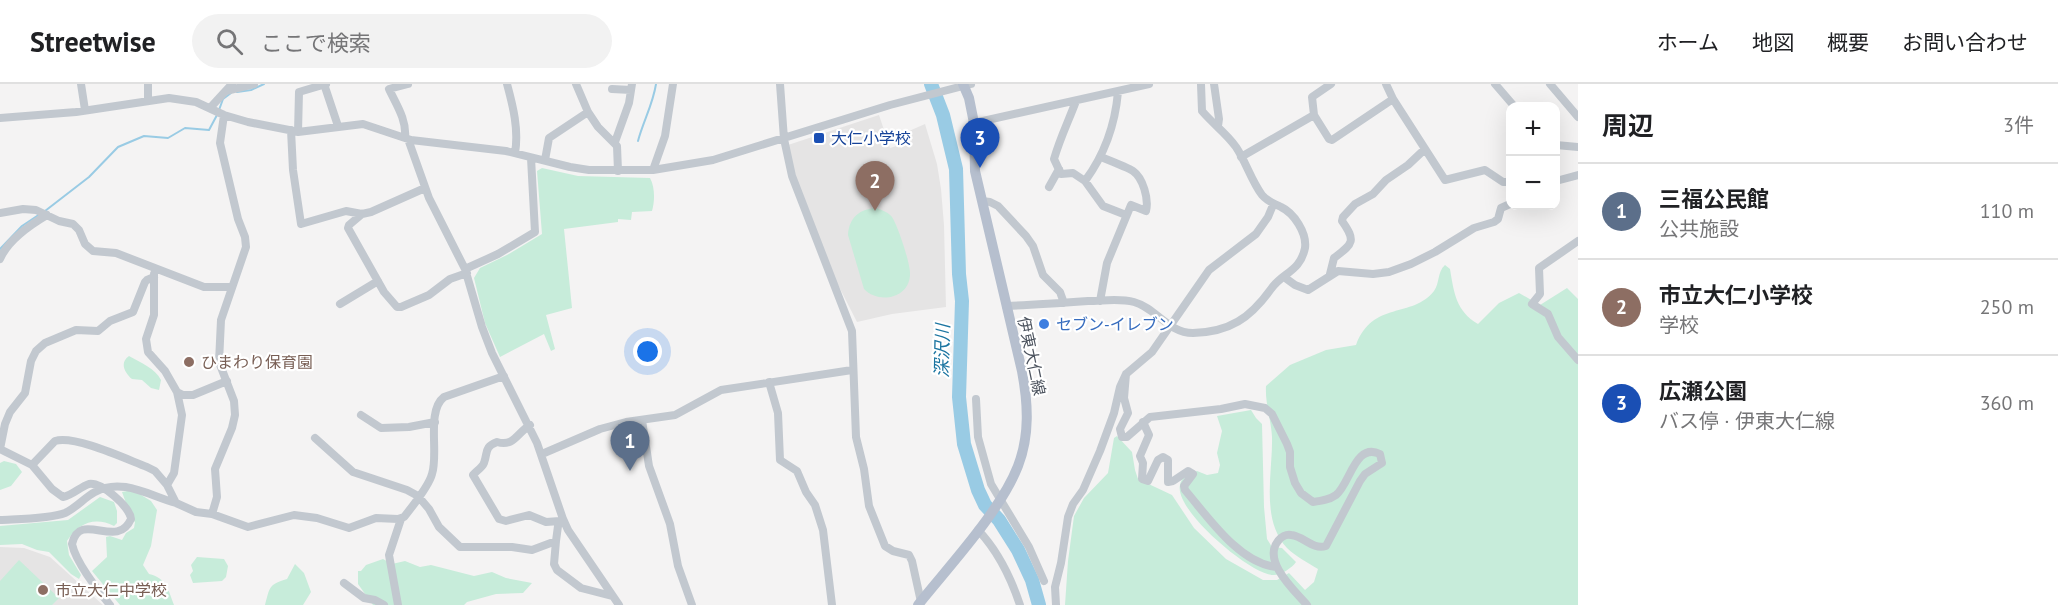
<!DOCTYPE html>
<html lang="ja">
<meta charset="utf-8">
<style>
:root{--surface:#fff;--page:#f2f2f2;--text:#202124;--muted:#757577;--line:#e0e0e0;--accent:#2e62d3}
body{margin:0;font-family:"PT Sans","Noto Sans JP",sans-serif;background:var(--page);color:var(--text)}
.controls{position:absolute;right:18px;top:18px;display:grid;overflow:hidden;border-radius:12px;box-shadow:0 6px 24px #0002}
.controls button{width:54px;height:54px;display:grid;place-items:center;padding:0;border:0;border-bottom:2px solid var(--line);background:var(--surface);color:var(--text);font:30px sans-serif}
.you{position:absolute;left:648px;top:268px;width:21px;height:21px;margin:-15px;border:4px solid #fff;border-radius:50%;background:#1a73e8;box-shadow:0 0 0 9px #1a73e833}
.badge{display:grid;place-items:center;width:39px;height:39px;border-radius:50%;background:var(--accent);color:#fff;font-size:20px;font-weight:700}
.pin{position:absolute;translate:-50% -50px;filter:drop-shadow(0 2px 3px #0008)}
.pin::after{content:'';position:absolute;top:32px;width:21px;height:18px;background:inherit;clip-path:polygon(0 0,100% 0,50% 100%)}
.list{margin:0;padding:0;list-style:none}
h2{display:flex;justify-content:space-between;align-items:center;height:78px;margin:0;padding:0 24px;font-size:26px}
h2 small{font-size:20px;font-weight:400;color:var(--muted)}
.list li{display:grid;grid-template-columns:39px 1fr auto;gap:18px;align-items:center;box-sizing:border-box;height:96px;padding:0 24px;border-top:2px solid var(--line)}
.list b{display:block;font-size:22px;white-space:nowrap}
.list p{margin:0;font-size:20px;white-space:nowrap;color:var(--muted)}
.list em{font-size:20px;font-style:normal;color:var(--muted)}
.icon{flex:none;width:33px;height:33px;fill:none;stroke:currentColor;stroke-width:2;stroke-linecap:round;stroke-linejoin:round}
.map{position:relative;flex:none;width:1578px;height:521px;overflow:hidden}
header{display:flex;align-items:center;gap:36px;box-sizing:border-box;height:84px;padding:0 30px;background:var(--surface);border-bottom:2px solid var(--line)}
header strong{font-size:28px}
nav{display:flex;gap:33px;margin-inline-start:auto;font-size:21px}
.search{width:420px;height:54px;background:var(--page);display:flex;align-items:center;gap:15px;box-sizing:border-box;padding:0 21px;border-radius:33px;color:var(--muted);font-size:22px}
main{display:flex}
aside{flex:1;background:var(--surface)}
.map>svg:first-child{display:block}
</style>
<header>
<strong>Streetwise</strong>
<div class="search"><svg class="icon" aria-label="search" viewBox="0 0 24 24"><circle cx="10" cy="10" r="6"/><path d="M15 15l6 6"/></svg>ここで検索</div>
<nav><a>ホーム</a><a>地図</a><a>概要</a><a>お問い合わせ</a></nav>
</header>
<main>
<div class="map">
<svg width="1578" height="521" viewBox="0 0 1578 521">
<rect width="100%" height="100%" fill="#f4f3f3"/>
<!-- education -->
<path fill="#e5e4e4" d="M879,31L890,64L912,57L909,47L925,40L937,80L941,105L944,141L946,223L892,230L857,238L830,185L796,98L788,61Z
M0,463L24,464L50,473L103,521H0Z"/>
<!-- green -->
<path fill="#c7ecda" d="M542,84L578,92L650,94C655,103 655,117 652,127L632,128L631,136L618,135V138L564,145L572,224L546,231L555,265L551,267L544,250L500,273L485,239L474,194L480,184L507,171L542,150L537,87Z
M876,124C882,126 888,128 892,133C898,142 911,181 910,191C909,215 878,220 864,205L848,151C849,134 859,125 876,124Z
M1445,181L1450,185C1454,209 1456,227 1478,240L1499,219L1519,209L1540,221L1567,204L1578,215V521H1065L1068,477L1074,432L1084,414L1108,389L1114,354L1117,352L1132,368L1135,386L1138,395L1172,411L1194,444L1226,475L1263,496H1277L1289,489L1305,506L1314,498L1318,485C1308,479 1295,472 1287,464C1260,435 1273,388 1272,353C1271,335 1265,320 1266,302L1290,281L1326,266L1356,261C1373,216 1412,235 1434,207C1440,199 1437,188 1445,181Z
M129,272C141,279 155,284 161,296L159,306L151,304L142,296L132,295C125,289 119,279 129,272Z
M1251,326L1256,334L1262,340L1264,423L1267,455L1272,463L1282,464L1296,478C1292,484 1280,492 1272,491C1249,489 1174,426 1180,401C1181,393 1190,390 1197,387L1207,391L1218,389L1220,381L1217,369L1222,347L1217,332Z
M4,377L16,380L22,388L11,402L0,406V379Z
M133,406L151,417L157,426L151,462L143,481L149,490C166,494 168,505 174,521H120L92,487L107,473L106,453L110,452L122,456L126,449L134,444L135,438L125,430L126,419L122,408Z
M100,413L114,418L117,427V439L114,442C95,432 78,439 67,457L69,471L81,491L79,495L71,490L49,468L37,466L22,460L0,461V442L68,436Z
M197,473L224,475L228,482L226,493L222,497L193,499L190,491L193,487L191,481Z
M383,475L392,480L405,477L420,483L431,481L474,492L492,488L506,494L532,499L523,509L496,510L467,518L464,521H373L358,500V487H361L366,481Z
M19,476L59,514L52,521H0V497Z
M295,480L304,489L311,508L303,521H265C270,503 268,501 287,495Z"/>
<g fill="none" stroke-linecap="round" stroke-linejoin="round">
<!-- stream -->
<path stroke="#99cbe4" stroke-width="2" d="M237,8L251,6L264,0
M219,26L223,15L231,9
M638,57C643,38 653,20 656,0
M45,127L89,93L118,63L144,52L168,54L185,44L209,46L217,31
M0,165L22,142L40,130"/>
<!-- river -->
<path stroke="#99cbe4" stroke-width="14" d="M931,0L943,31L956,85L959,190L962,217L959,313L964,360L978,406L985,421L999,436L1018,466L1032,496L1039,521"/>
<!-- minor -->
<path stroke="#c2c8cf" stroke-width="8" d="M81,0L85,26
M148,0V16
M324,0L338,42
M507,0C513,22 519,46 515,69
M780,0L784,55L792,92L852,247L856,353L864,385L869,422L885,462L893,467L909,471L912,477L921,518
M1214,0L1219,35L1218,42
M1386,0L1393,15L1445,96L1485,86L1503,98H1510
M1495,0L1514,22
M1550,0L1578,33
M612,5L631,6
M226,7L254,0
M1118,8C1115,42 1105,70 1085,97L1103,122L1126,131
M1076,17C1069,36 1060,54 1054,75L1061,90L1073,89L1085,97
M210,24L232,0
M588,28L598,43L617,62L618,87
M1314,31L1312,13L1331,0
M0,34L76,28L169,14L196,18L224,31L248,38L289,46L298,48L363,40L411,56L506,67L570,83L589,86H653L713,76L890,21L971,0
M974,39L1149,0
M291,46L293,86L301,140L346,127L362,130L371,128L425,104
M298,48L299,8L326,0
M405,54C407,36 396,20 389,5L408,0
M408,55L429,114L465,185L482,243L492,269L537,359L563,435L568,446L619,521
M615,58L629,19L632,0
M1556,61L1578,63
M1241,73L1314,31L1329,55L1332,56L1393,15
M545,76L549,54L588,28L576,0
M653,86L665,52L673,0
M1556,97L1578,91
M1049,103L1059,85
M982,117L990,118L998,122L1026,152L1033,162L1043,191L1060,208L1064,219
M0,129L23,125L36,126L59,137L73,140L79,146L85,160L93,167L116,169L204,203H232
M362,130L349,141L348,144L384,208L397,223H401L429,211L450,195L467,189
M1578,157L1539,184L1540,210L1532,220L1548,230L1558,253L1578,276
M0,175C8,156 30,141 47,131
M465,185L498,170L535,148L531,74
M154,190V231L146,255L148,268L165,287L177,308L183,311H193L227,297
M1330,190L1334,174C1352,160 1357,158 1342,137L1343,133L1355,120L1373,110L1386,96L1408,81L1425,65
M1284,193L1295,201L1308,206L1338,187L1373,190L1389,188L1411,180L1435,168L1474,144L1494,138L1498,135L1501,124L1510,120
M1100,217L1107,179L1131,121L1146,127C1149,115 1143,94 1133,87C1129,84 1106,75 1101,73
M340,220L378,197
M1006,222C1034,221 1061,219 1088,217C1103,217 1119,214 1134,218C1156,224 1168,249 1193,249C1230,248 1250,234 1271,205C1283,188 1300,188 1305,164C1307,149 1294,129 1281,123C1273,119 1268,118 1262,111C1251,96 1246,78 1236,63C1226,49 1213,40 1202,27L1201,0
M1126,290L1124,314L1128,329L1120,345L1122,353H1127L1150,333L1221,325L1245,320L1265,324L1272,330L1287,360L1290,368V383L1295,399L1301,409L1313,418C1321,417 1329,416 1336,411C1350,400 1355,358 1380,370L1382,379L1365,390L1360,397L1326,462C1312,466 1304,452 1291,451C1286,450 1281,453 1278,457C1262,477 1294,506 1307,521
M769,298L778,329L780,376L797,387L806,408L815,421L823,446L832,521
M177,308L182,331L174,389L167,401L176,419L196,428L212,430L248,443L294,431L317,434L349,444L376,434L398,435L404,433C412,423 429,402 432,390C439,370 426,327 444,313L504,292
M976,315L978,353L991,400L1029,463L1044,497
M361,331L381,344L409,343L435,338
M642,336L649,382L670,440L678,482L692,521
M1143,338L1149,351L1140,372L1143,379L1142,395L1148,397L1158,376L1163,373L1168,376V398L1173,397L1188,387L1193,390L1184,402L1185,406C1208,433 1239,479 1276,483
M530,341C517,349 514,363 497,358C484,363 488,368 484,379C482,384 476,387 473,391L499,435L506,437L529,431L546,438L560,437
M315,354L353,388L407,406L418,412L429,425L439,443L460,463H512L532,466L556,457L558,442L563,435
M0,365L32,381L52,405L63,413C73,411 80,403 89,400C102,398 130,423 131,435C117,467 80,425 72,460C76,479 98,506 110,521
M0,365L5,340L10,328L25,309L31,277L36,267L45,259L76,246L98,247L110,237L133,228L145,198L147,196L154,193
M542,370L600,345L626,338L675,331L721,306L852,286
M32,381L55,357C75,351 126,375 147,383L155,387L167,401
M212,430L217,413L215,385L232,344L235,331L234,317L219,278L221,236L246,163L245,153L238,135L220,59L224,31
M0,436C17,435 50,435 65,429C76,424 85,413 95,408C122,393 150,412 176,419
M978,446C998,467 1011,494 1020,521
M556,457L554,480L557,486L581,504L612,512
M344,499L364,514L375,516L384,521
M398,521L389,471L401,435
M1056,521L1055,503L1061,479L1068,433L1073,420L1083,406L1100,367L1114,329L1120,303L1126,290L1152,268L1209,186L1256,150L1268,133L1273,121"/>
<!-- major -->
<path stroke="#b6bfce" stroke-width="10" d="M918,521C949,482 1000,428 1018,382C1030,351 1028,319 1022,287L975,87L974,39L969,14L963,0"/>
</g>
<!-- markers -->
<rect fill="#1a4fb4" stroke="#fff" stroke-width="2" x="813" y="48" width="12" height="12" rx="3"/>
<circle fill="#3f7fe0" stroke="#fff" stroke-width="2" cx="1044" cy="240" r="6"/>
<g fill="#8d6e63" stroke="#fff" stroke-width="2">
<circle cx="189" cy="278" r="6"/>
<circle cx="43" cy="506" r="6"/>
</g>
<g text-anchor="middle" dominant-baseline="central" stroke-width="4.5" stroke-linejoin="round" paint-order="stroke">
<!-- transit labels -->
<g font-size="16" fill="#164399" stroke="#fff" text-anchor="start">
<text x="831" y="54">大仁小学校</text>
</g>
<!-- shop labels -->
<g font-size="16" fill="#366cbe" stroke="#fff" text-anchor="start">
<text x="1056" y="240">セブン-イレブン</text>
</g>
<!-- street labels -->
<g font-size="16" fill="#4c535e" stroke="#fff">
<text transform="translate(1032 272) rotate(78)">伊東大仁線</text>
</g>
<!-- education labels -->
<g font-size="16" fill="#785e54" stroke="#fff" text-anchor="start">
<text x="201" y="278">ひまわり保育園</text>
<text x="55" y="506">市立大仁中学校</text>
</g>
<!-- water labels -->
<g font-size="18" font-style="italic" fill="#1c75a1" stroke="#fff">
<text transform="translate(942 267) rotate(-89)">深沢川</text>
</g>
</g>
</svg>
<div class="controls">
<button>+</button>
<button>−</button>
</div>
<div class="you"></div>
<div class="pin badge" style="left:630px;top:387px;background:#5c6f8a">1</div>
<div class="pin badge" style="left:875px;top:127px;background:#8d6e63">2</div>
<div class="pin badge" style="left:980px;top:84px;background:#1a4fb4">3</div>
</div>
<aside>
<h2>周辺<small>3件</small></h2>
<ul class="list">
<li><span class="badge" style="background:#5c6f8a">1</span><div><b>三福公民館</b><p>公共施設</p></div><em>110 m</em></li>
<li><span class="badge" style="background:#8d6e63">2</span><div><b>市立大仁小学校</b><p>学校</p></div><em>250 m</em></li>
<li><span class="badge" style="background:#1a4fb4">3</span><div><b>広瀬公園</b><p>バス停 · 伊東大仁線</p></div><em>360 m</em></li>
</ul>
</aside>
</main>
